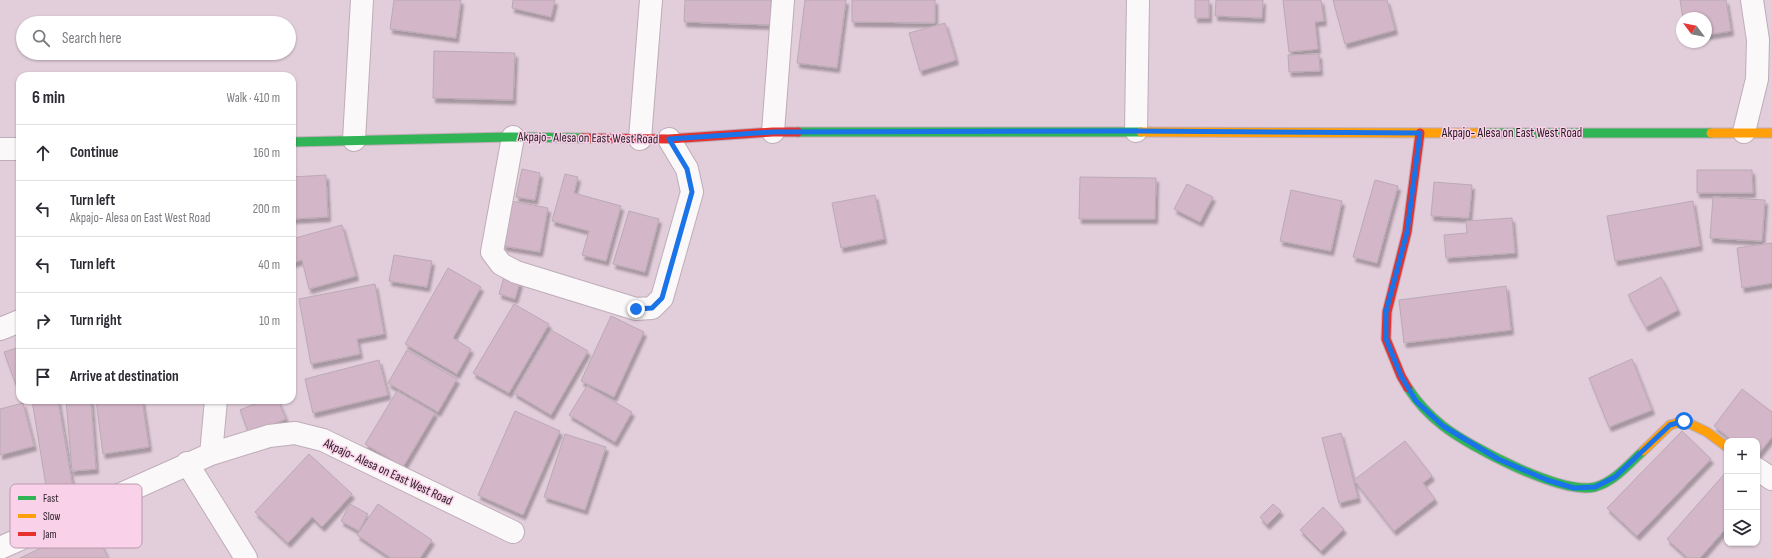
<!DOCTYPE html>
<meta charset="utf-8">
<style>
:root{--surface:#fff;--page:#f2f2f3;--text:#2b2b33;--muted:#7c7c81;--line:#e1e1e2}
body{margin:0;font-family:"Sofia Sans Condensed",sans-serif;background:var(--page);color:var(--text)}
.controls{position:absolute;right:12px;bottom:12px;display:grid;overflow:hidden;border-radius:8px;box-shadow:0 1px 3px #0004}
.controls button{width:36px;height:36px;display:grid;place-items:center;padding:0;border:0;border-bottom:1px solid var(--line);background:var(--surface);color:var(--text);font:20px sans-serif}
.compass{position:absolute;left:1676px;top:12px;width:36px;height:36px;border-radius:50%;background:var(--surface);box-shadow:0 1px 3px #0004;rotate:302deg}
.stop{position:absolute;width:12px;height:12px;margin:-9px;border:3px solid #1a73e8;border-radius:50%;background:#fff}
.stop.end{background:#1a73e8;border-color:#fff;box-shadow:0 1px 4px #0008}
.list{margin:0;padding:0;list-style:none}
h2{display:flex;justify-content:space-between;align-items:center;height:52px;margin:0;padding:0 16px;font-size:17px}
h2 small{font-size:13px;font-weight:400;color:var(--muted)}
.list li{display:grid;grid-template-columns:26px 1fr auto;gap:12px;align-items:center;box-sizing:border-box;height:56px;padding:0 16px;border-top:1px solid var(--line)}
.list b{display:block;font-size:15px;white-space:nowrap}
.list p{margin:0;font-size:13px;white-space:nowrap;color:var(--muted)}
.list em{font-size:13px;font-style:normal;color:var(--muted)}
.icon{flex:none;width:22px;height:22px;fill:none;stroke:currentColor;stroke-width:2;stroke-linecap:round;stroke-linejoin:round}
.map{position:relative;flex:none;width:1772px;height:558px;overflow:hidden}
.search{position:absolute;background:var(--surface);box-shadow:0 1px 3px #0004;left:16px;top:16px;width:280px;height:44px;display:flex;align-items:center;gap:10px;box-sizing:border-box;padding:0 14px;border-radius:22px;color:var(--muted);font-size:15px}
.panel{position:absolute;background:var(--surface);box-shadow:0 1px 3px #0004;left:16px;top:72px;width:280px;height:332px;border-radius:12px}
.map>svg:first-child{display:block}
</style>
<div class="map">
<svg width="1772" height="558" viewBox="0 0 1772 558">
<defs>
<filter id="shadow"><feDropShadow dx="2.5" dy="4.5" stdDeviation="1" flood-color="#0004"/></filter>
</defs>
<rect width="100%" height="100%" fill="#e2cdda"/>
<!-- building -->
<path fill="#d3b6c8" stroke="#baaab4" filter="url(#shadow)" d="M394,0H461L456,38L390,29Z
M513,0H555L551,17L512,8Z
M685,0H771V25L684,22Z
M805,0H846L837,68L797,63Z
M852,0H935V23L852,22Z
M1195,0H1209V18H1195Z
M1216,0H1263L1262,18L1215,16Z
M1283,0H1321L1324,21L1315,22L1318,49L1289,52Z
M1333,0H1387L1395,30L1345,44Z
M1680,0H1726L1731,31L1706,35V18H1683Z
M945,23L956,60L920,71L909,33Z
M434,51L515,53L513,100L433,98Z
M1319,54L1320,71L1289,72L1288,55Z
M522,169L540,173L535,200L516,197Z
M1697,170H1752L1753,193H1697Z
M565,174L578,177L574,193L621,206L606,261L582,255L589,231L552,221Z
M326,175L328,217L292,219V177Z
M1080,177L1156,178L1155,219H1079Z
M1375,180L1398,186L1377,263L1353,257Z
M1434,182L1472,185L1469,218L1431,216Z
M1187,184L1213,197L1200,222L1174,209Z
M1291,190L1342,201L1331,251L1280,241Z
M875,195L884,239L841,248L832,203Z
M1713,197L1765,200L1762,241L1710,238Z
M511,201L548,208L540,252L503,246Z
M1693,201L1700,246L1615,261L1607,216Z
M629,211L659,219L645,272L613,264Z
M1512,218L1515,253L1446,258L1444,235L1467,233L1466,221Z
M342,225L356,276L309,289L302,260L292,263V239Z
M1772,243V283L1742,288L1737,248Z
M394,255L432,261L427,287L389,281Z
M448,268L481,287L453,338L471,349L457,374L405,344Z
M504,277L520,282L515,299L499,294Z
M1661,277L1678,310L1646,327L1628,295Z
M375,284L384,334L357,339L360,354L311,364L299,299Z
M1506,286L1511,330L1404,343L1399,300Z
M514,304L549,324L509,393L473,373Z
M611,316L644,332L614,397L581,381Z
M551,330L588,351L551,415L514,393Z
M20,347V392L19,393L4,352Z
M407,350L457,379L438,412L388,383Z
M1632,359L1652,410L1609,427L1589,378Z
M379,360L388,395L313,413L305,379Z
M587,386L632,412L615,442L569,415Z
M1742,389L1772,412V437L1757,456V441H1733L1714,426Z
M397,391L435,413L403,467L365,444Z
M32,400H58L73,488L47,492Z
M66,400H91L96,469L72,471Z
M96,400H142L149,447L103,454Z
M264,400H278L286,419L249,434L240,410Z
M23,403L34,446L0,455V409Z
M515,411L560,431L523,515L478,495Z
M1682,431L1711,459L1637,536L1607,508Z
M1341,433L1358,498L1339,503L1322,438Z
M565,434L606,447L585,510L544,497Z
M1405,441L1432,476L1423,483L1435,499L1394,531L1354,480Z
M309,454L352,494L322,527L312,517L288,543L255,512Z
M1727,471V527L1700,558H1688L1667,539Z
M350,504L368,514L359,531L341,521Z
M378,504L432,540L420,558H391L357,535Z
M1273,504L1281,511L1267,525L1260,517Z
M1323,507L1344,529L1321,551L1300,530Z
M92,524L108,558H20Z"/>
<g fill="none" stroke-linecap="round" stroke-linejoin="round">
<!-- street casing -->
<g stroke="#beadb8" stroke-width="24">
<path id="street" d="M1136,131L1138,0
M773,132L783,0
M1744,132L1757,79L1758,40L1752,0
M513,137L492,252L501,264L516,272L636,309L652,308L662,298L692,192L687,169L669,139
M640,139L651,0
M354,140L362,0
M0,149H20
M0,329L20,321
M211,454L269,436L295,433L323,440L513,532
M187,463L246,558
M1757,469L1772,479
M0,548L211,454L216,400"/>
</g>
<!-- fast casing -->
<g stroke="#beadb8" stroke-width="11">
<path id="fast" d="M798,132H1141
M1479,133H1711
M292,142L513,137L582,138
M1408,388C1417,402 1429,415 1443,426C1470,447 1561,495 1595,487C1614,482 1629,464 1643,451"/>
</g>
<!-- slow casing -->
<g stroke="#beadb8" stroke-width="11">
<path id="slow" d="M1141,132L1479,133
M1711,133H1772
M1643,451L1670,425L1684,421L1707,432L1727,447"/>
</g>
<!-- jam casing -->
<g stroke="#beadb8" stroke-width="11">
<path id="jam" d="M582,138L669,139L773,132H798
M1408,388L1401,376L1386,339L1387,312L1407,232L1420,133"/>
</g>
<!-- street -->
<use href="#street" stroke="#fbf8f9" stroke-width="22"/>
<!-- fast -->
<use href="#fast" stroke="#30b455" stroke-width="9"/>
<!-- slow -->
<use href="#slow" stroke="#ff9f0a" stroke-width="9"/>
<!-- jam -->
<use href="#jam" stroke="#e5322d" stroke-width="9"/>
</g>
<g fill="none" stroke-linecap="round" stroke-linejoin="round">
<!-- route -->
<path stroke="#1a73e8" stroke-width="5" d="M636,309L652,308L662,298L692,192L687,169L669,139L773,132L1136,131L1420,133L1407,232L1386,312V339L1401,376L1416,401L1443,426L1498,459L1547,480L1574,488L1595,487L1615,477L1670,425L1684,421"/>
</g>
<g text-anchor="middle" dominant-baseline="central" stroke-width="3" stroke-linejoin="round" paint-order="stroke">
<!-- street labels -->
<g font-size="13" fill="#291b23" stroke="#f9d1e9">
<text x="1512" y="133">Akpajo- Alesa on East West Road</text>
<text transform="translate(588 138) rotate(1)">Akpajo- Alesa on East West Road</text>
<text transform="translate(388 472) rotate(25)">Akpajo- Alesa on East West Road</text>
</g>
</g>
<!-- legend -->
<rect x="10" y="484" width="132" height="64" rx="6" fill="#f9d1e9" stroke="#bb9aae" stroke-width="1"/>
<rect x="18" y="496" width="18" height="4" fill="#30b455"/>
<rect x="18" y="514" width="18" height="4" fill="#ff9f0a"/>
<rect x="18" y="532" width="18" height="4" fill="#e5322d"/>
<g font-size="11" fill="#291b23">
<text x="43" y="502">Fast</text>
<text x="43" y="520">Slow</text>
<text x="43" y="538">Jam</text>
</g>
</svg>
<div class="controls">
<button>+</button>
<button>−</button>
<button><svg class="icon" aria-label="layers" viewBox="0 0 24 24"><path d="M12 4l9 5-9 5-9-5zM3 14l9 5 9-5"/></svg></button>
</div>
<svg class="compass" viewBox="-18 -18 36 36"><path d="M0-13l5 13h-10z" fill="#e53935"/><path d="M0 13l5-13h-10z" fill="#7c7c81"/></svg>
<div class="stop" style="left:1684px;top:421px"></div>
<div class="stop end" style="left:636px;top:309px"></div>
<div class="search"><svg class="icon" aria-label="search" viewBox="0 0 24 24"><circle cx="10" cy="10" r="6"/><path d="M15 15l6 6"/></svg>Search here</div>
<section class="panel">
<h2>6 min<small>Walk · 410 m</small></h2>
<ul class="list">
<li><svg class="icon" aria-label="ahead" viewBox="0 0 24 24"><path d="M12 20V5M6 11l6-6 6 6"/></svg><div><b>Continue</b></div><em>160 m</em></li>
<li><svg class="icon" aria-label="left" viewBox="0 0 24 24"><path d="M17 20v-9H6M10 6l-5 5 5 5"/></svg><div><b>Turn left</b><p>Akpajo- Alesa on East West Road</p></div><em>200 m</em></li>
<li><svg class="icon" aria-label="left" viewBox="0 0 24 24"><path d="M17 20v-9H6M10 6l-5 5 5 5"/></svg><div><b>Turn left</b></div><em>40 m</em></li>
<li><svg class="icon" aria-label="right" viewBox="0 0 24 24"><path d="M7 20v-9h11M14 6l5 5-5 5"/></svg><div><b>Turn right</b></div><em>10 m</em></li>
<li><svg class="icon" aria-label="arrive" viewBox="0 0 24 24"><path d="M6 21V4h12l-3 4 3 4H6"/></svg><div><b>Arrive at destination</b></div></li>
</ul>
</section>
</div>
